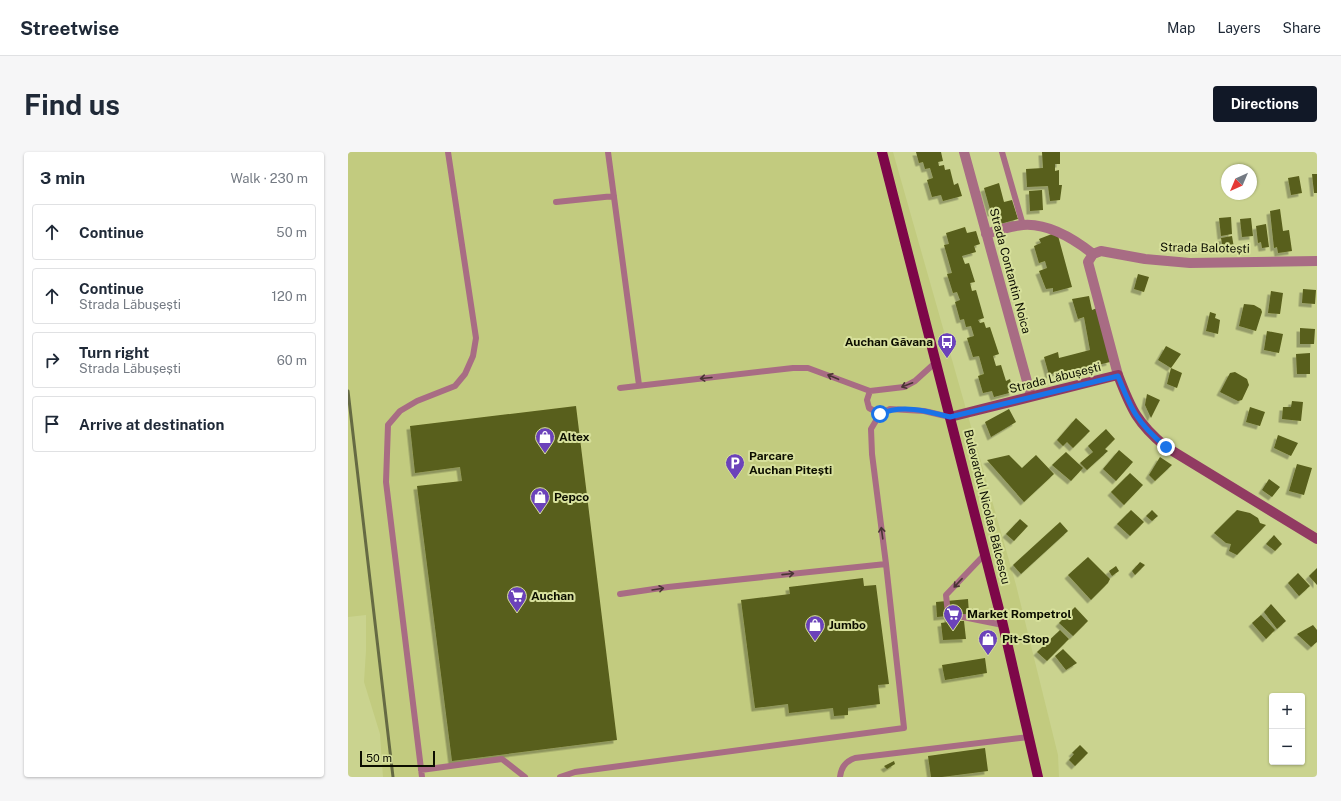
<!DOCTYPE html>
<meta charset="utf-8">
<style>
:root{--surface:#fff;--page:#f6f6f7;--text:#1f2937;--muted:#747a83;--line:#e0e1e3;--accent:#111827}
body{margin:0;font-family:"Public Sans",sans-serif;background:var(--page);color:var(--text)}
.controls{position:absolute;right:12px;bottom:12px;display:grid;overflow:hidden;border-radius:4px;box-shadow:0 1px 3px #0004}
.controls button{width:36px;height:36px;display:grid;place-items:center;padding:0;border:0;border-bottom:1px solid var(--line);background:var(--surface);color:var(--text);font:20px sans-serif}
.compass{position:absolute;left:873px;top:12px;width:36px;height:36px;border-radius:50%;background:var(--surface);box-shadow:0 1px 3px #0004;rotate:224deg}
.scale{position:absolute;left:12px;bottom:10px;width:75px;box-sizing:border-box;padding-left:4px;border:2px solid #0c0e00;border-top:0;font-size:11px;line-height:14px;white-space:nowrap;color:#0c0e00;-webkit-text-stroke:3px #d7e09c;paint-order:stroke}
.stop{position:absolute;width:12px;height:12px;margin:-9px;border:3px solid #1a73e8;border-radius:50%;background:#fff}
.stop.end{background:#1a73e8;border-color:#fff;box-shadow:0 1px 4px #0008}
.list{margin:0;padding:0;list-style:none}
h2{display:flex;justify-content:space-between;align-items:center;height:52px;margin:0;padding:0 16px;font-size:17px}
h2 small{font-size:13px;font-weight:400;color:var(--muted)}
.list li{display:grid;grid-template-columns:26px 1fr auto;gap:12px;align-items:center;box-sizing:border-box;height:56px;margin:0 8px 8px;padding:0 8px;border:1px solid var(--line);border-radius:4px}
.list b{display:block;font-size:15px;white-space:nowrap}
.list p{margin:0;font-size:13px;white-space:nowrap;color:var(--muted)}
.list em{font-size:13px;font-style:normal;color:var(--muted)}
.icon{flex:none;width:22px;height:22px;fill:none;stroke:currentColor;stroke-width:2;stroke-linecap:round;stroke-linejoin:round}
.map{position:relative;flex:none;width:969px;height:625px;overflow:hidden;border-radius:4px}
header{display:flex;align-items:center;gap:24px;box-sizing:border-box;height:56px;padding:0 20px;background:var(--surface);border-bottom:1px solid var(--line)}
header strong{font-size:19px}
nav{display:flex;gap:22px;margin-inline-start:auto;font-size:14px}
.intro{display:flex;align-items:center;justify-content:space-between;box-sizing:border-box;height:96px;padding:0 24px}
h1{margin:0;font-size:28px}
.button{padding:10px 18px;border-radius:4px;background:var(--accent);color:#fff;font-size:14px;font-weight:700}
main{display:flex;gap:24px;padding:0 24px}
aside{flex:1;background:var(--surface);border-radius:4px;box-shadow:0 1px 3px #0004}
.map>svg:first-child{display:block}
</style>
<header>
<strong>Streetwise</strong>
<nav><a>Map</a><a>Layers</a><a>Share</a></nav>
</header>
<div class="intro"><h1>Find us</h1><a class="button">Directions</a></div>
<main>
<aside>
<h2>3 min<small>Walk · 230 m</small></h2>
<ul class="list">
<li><svg class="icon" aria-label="ahead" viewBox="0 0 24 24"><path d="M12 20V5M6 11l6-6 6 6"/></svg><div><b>Continue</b></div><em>50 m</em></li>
<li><svg class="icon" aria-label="ahead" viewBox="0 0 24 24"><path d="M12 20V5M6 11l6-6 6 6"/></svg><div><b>Continue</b><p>Strada Lăbușești</p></div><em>120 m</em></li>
<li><svg class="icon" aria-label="right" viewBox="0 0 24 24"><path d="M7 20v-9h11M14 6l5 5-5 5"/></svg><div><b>Turn right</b><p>Strada Lăbușești</p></div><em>60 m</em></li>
<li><svg class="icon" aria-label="arrive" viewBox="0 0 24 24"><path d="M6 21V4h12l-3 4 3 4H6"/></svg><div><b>Arrive at destination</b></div></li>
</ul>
</aside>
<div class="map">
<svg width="969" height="625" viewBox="0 0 969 625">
<defs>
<filter id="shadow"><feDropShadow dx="-3.5" dy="3.5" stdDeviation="0" flood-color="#0004"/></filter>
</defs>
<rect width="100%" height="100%" fill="#cad38f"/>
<!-- built -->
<path fill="#c2cb7f" d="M0,0H545L668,433L710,603L711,625H35L32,582L16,530L18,499V463L0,465Z"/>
<!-- building -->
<path fill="#585e1b" filter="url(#shadow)" d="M568,0H593L595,9L590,10L591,14L596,13L597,18L602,17L606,33L610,31L614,44L595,49L593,43L584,45L579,28L585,26L582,16L577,17L575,10L571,11Z
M694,0H712V12H707V19L711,18V33H714L712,48L702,49L700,34L679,35L678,17L695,16Z
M964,22H969V41H966Z
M951,24L954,41L943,43L940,26Z
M651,31L656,50L664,48L670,67L652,72L648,59L643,61L636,36Z
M694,38L695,58L682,59L681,39Z
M932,57L935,79L941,78L944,99L930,101L929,95L926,96L922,59Z
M883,65L884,82L873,84L871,66Z
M903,66L905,84L894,85L892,67Z
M918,72L921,95L914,96L913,90L910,91L908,74Z
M617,75L619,81L628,79L632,92L626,94L628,100L614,104L617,112L621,111L627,130L622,131L624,139L628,138L636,166L630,168L632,171L636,170L638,176L642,175L651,202L645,204L648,214L653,213L658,229L662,227L665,240L646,245L644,239L635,241L630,224L636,222L631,204L625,205L619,186L626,184L623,174L618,175L616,167L612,168L607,150L612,148L609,140L605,141L599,122L604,121L596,93L601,92L598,81Z
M709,80L724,135L705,140V136L698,137L691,119L699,116L697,109L691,111L686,94L693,91L691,87Z
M884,84L886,96L875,97L873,86Z
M790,122L801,125L796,140L786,137Z
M955,137L968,138L967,152L954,151Z
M923,139L935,141L932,162L920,161Z
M741,144L744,158L749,156L762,210L713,222L712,219L701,223L696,205L710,200L711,206L742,198L736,165L730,167L724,147Z
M896,152L906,153L913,157L914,160L908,179L891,174Z
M862,160L868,162L867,166L872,168L870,182L858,179Z
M952,176L967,177L966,192H952Z
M919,179L935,182L931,201L916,198Z
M818,194L833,202L823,216L834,221L829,236L819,232L823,216L810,208Z
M962,201V222H949L948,202Z
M887,220L899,227L901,233L894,248L890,249L872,240L882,221Z
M799,242L812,248L803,266L797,253Z
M944,249L955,250L953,269L934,267L935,255H943Z
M228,254L269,588L104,609L69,334L114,329L112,315L67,321L62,274Z
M902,255L917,260L912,274L898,270Z
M661,257L668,270L643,285L637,270Z
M728,266L742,279L725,296L719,290L715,294L709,288Z
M758,277L767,287L757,297L760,299L739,318L732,311L745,300L740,294Z
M930,283L950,291L943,304L926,296Z
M771,298L785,310L768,329L755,317Z
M718,300L735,316L723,329L704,313Z
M661,303L674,316L688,303L706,322L676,350L639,308Z
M812,305L824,313L807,329L801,323Z
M949,312L964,316L956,343L941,339Z
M782,321L795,333L776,353L763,340Z
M921,327L932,335L924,345L914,338Z
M783,358L796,370L782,384L769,372Z
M804,358L810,364L804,369L798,364Z
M889,358L902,361L910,366L912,371L918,373L889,403L881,399L883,392L878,391L866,381Z
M672,367L680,374L666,389L658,382Z
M712,370L720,379L673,422L665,413Z
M926,383L934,392L927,399L918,392Z
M740,405L762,427L760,431L743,448L720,423Z
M792,410L797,413L787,423L784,419Z
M768,414L771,419L764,424L761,419Z
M969,416V433L961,424Z
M950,421L962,434L951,444L940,431Z
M515,426L516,434L528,433L541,532L530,533L532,552L500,556V563L486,564L485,556L441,561L440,552L407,556L393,448L442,442L441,435Z
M620,447L621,462L611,463L612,469H616L618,487L595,488L593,471L600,470V464L589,465L588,450Z
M923,452L938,469L929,477L916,460Z
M727,455L740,469L725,484L711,471Z
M913,463L927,478L918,487L904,471Z
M965,473L969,478V490L963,495L949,482Z
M712,478L721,487L699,509L689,500Z
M715,497L729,511L718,518L707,504Z
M637,506L639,521L597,528L594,513Z
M732,593L740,601L727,614L721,608L726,602L724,601Z
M637,596L640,619L594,625H583L580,604Z
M546,609L547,612L539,617L536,614Z"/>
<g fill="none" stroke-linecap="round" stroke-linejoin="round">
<!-- lane -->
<path stroke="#a86c84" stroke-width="6" d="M260,0L291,233
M654,0L675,73
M208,50L266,44
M272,236L445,216H460L522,239L556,235L567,229L588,210
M522,239L519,248L521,256L532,262
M637,402L598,443L600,462L655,473
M272,442L320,435L538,412L524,302L523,277L532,262L542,257L576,259L602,265
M73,618L154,607L177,625
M74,625L38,330L40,273L52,259L69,249L107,234L117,222L125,204L128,186L100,0
M212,625L227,620L556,576L538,412
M492,625C493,615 498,609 507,606L681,585"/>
<!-- street -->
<path stroke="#a86c84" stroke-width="10" d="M616,0L683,244
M638,82C650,78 663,74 675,73C700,71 726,87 745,102
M770,223L740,110L745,102L753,99L797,107L842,111L969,109"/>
<!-- secondary -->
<path stroke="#913b62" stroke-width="10" d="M602,265L770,223C783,257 789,271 818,295L969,387"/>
<!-- primary -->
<path stroke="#7d0749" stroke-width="10" d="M534,0L655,473L690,625"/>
<!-- rail -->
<path stroke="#656a43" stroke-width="3" d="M0,239L45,625"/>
</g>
<!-- one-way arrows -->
<defs><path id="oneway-shaft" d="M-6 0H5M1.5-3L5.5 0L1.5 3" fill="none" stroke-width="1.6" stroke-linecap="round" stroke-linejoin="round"/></defs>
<g stroke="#4a3435">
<use href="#oneway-shaft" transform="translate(485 225) rotate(-157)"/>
<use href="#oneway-shaft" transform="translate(358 226) rotate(175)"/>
<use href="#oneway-shaft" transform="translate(559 233) rotate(159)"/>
<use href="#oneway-shaft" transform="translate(534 381) rotate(-98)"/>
<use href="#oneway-shaft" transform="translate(440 422) rotate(-6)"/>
<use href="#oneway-shaft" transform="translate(610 431) rotate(133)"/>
<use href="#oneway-shaft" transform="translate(310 437) rotate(-9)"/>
</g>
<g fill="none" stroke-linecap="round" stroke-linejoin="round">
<!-- route -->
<path stroke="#1a73e8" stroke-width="5" d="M532,262C554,252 579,259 602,265L770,224C783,257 789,271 818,295"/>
</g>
<!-- icons -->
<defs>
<g id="bus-pin" transform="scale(1)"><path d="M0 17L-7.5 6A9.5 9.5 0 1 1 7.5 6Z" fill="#6b42ba" stroke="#d7e09c"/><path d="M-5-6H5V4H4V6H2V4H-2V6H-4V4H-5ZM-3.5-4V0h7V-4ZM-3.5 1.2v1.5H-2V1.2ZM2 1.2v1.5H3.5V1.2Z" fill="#fff"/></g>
<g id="shop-pin" transform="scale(1)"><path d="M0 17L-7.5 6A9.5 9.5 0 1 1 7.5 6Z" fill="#6b42ba" stroke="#d7e09c"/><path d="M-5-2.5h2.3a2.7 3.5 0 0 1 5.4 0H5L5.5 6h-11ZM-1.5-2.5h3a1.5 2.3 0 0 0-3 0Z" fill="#fff"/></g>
<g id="parking-pin" transform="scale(1)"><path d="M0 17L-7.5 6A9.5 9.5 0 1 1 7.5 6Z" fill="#6b42ba" stroke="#d7e09c"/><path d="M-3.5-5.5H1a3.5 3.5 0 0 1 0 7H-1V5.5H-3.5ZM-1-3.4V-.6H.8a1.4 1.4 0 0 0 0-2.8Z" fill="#fff"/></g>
<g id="supermarket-pin" transform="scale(1)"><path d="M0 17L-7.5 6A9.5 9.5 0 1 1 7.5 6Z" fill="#6b42ba" stroke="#d7e09c"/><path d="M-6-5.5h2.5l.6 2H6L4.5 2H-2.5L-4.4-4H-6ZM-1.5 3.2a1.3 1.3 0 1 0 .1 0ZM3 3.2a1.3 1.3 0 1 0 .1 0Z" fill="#fff"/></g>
</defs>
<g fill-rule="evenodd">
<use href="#bus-pin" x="599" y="190"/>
<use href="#shop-pin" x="197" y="285"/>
<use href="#parking-pin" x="387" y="311"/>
<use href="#shop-pin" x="192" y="345"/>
<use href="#supermarket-pin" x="169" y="444"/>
<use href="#supermarket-pin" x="605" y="462"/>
<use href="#shop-pin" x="467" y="473"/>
<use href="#shop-pin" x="640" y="487"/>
</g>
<g text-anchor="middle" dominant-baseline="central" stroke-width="4" stroke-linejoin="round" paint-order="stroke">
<!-- street labels -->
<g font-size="12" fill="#0c0e00" stroke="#d7e09c">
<text transform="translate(857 96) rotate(1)">Strada Balotești</text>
<text transform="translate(662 119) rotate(75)">Strada Contantin Noica</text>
<text transform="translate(707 226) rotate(-14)">Strada Lăbușești</text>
<text transform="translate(639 355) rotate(76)">Bulevardul Nicolae Bălcescu</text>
</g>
<!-- poi labels -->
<g font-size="12" font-weight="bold" fill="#0c0e00" stroke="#d7e09c" text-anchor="start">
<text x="585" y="190" text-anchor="end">Auchan Găvana</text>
<text x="211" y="285">Altex</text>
<text x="401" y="304">Parcare<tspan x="401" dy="14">Auchan Pitești</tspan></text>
<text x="206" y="345">Pepco</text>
<text x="183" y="444">Auchan</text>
<text x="619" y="462">Market Rompetrol</text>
<text x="481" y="473">Jumbo</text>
<text x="654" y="487">Pit-Stop</text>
</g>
</g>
</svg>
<div class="controls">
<button>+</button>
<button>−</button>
</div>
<svg class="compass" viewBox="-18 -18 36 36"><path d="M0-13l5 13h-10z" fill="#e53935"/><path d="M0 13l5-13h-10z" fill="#747a83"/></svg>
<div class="scale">50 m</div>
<div class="stop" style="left:532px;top:262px"></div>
<div class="stop end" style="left:818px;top:295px"></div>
</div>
</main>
